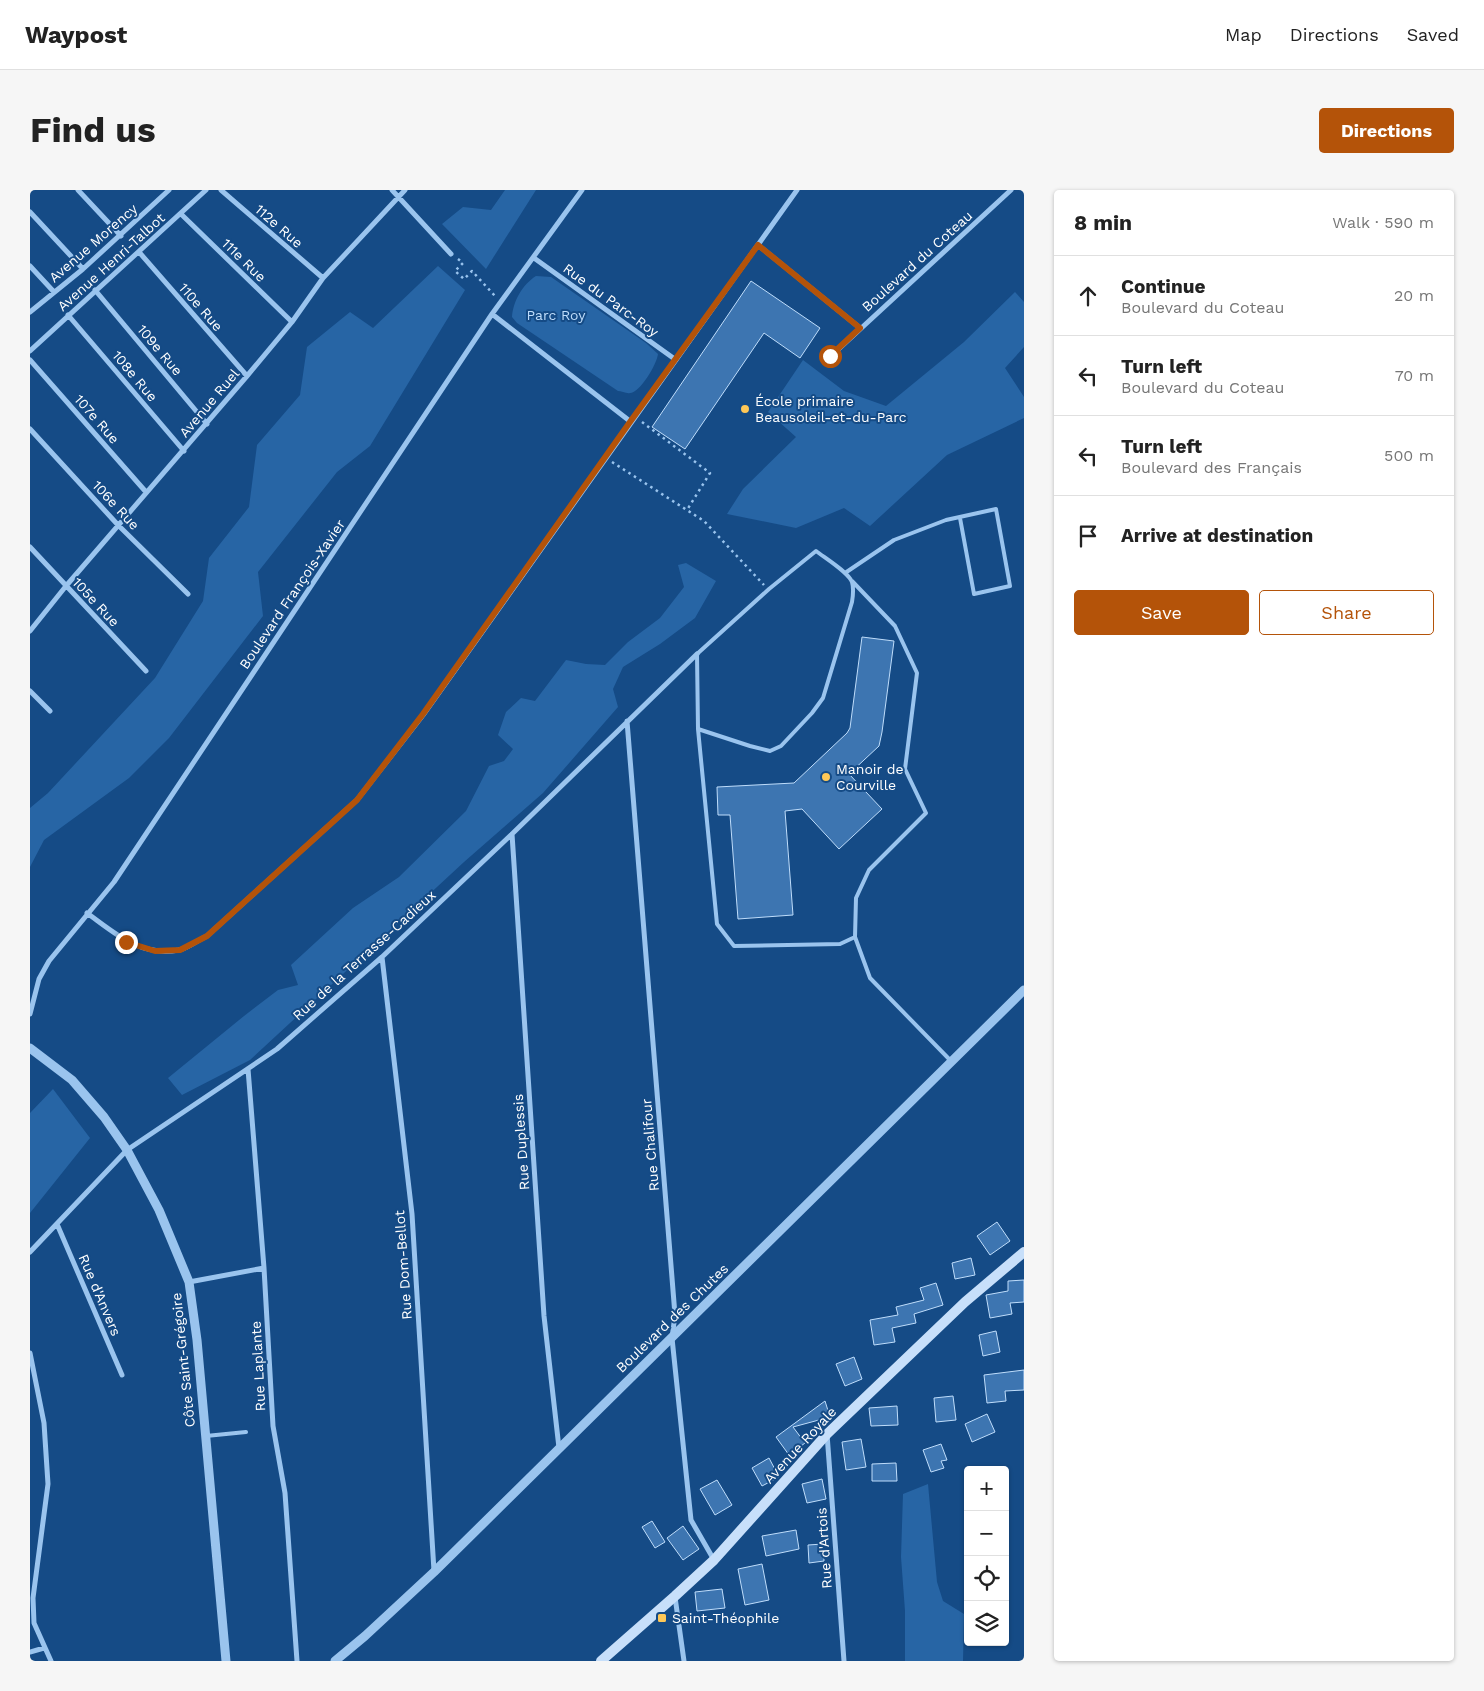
<!DOCTYPE html>
<meta charset="utf-8">
<style>
:root{--surface:#fff;--page:#f6f6f6;--text:#222;--muted:#767676;--line:#e0e0e0;--accent:#b45309}
body{margin:0;font-family:"Work Sans",sans-serif;background:var(--page);color:var(--text)}
.controls{position:absolute;right:15px;bottom:15px;display:grid;overflow:hidden;border-radius:5px;box-shadow:0 1px 4px #0004}
.controls button{width:45px;height:45px;display:grid;place-items:center;padding:0;border:0;border-bottom:1px solid var(--line);background:var(--surface);color:var(--text);font:25px sans-serif}
.stop{position:absolute;width:15px;height:15px;margin:-11px;border:4px solid #b45309;border-radius:50%;background:#fff}
.stop.end{background:#b45309;border-color:#fff;box-shadow:0 1px 5px #0008}
.list{margin:0;padding:0;list-style:none}
h2{display:flex;justify-content:space-between;align-items:center;height:65px;margin:0;padding:0 20px;font-size:21px}
h2 small{font-size:16px;font-weight:400;color:var(--muted)}
.list li{display:grid;grid-template-columns:32px 1fr auto;gap:15px;align-items:center;box-sizing:border-box;height:80px;padding:0 20px;border-top:1px solid var(--line)}
.list b{display:block;font-size:19px;white-space:nowrap}
.list p{margin:0;font-size:16px;white-space:nowrap;color:var(--muted)}
.list em{font-size:16px;font-style:normal;color:var(--muted)}
.actions{display:flex;gap:10px;padding:15px 20px}
.actions a{flex:1;padding:11px 0;border:1px solid var(--accent);border-radius:5px;text-align:center;font-size:18px;color:var(--accent)}
.actions .main{background:var(--accent);color:#fff}
.icon{flex:none;width:28px;height:28px;fill:none;stroke:currentColor;stroke-width:2;stroke-linecap:round;stroke-linejoin:round}
.map{position:relative;flex:none;width:994px;height:1471px;overflow:hidden;border-radius:5px}
header{display:flex;align-items:center;gap:30px;box-sizing:border-box;height:70px;padding:0 25px;background:var(--surface);border-bottom:1px solid var(--line)}
header strong{font-size:24px}
nav{display:flex;gap:28px;margin-inline-start:auto;font-size:18px}
.intro{display:flex;align-items:center;justify-content:space-between;box-sizing:border-box;height:120px;padding:0 30px}
h1{margin:0;font-size:35px}
.button{padding:12px 22px;border-radius:5px;background:var(--accent);color:#fff;font-size:18px;font-weight:700}
main{display:flex;gap:30px;padding:0 30px}
aside{flex:1;background:var(--surface);border-radius:5px;box-shadow:0 1px 4px #0004}
.map>svg:first-child{display:block}
</style>
<header>
<strong>Waypost</strong>
<nav><a>Map</a><a>Directions</a><a>Saved</a></nav>
</header>
<div class="intro"><h1>Find us</h1><a class="button">Directions</a></div>
<main>
<div class="map">
<svg width="994" height="1471" viewBox="0 0 994 1471">
<rect width="100%" height="100%" fill="#154b86"/>
<!-- green -->
<path fill="#2765a5" d="M475,0H506L456,79L412,34L433,17L461,20Z
M408,76L435,100L340,256L307,282L228,382L233,426L139,548L99,588L14,650L0,677V618L18,603L125,488L173,411L179,368L219,317L227,255L270,205L277,157L320,122L343,138Z
M506,86L521,87L616,153L628,164C627,174 610,203 600,203C597,204 591,201 588,201L487,133L482,127C483,111 493,94 506,86Z
M985,102L994,112V157L975,178L994,207V228L917,265L840,336L814,318L766,338L697,324L713,299L766,247L738,222L773,170L814,201L856,216L934,152Z
M656,373L686,391L665,428L630,454L593,477L583,499L588,517L513,603L434,672L220,870L152,905L138,888L214,826L248,800L268,795L261,775L323,718L369,687L436,621L459,576L474,571L483,559L468,545L476,522L491,508L505,511L536,470L556,474L575,475L598,452L630,428L654,397L648,375Z
M23,899L60,948L0,1023V923Z
M898,1294L907,1392L913,1411L934,1424L933,1471H875V1421L871,1367L873,1304Z"/>
<!-- building -->
<path fill="#3d75b1" stroke="#bfddfb" d="M721,91L790,138L770,168L734,143L655,259L622,237Z
M832,447L864,451L852,542L849,556L819,584L852,619L809,659L772,619L755,621L763,725L708,729L700,625H688L687,597L764,593L817,543L820,538Z
M967,1032L980,1051L960,1065L947,1046Z
M941,1068L945,1085L925,1089L922,1073Z
M994,1090V1112L980,1113L982,1124L960,1128L956,1105L978,1101V1091Z
M906,1093L913,1115L884,1124L886,1133L862,1138L865,1152L844,1155L840,1130L868,1125L866,1117L894,1110L890,1098Z
M966,1141L970,1162L953,1166L949,1145Z
M824,1167L832,1189L815,1196L806,1174Z
M994,1180V1200L975,1201L976,1211L957,1213L954,1185Z
M923,1206L926,1230L906,1232L904,1208Z
M795,1211L800,1227L763,1237L775,1253L759,1265L746,1247Z
M867,1216L868,1235L841,1236L839,1218Z
M957,1224L965,1242L942,1252L935,1234Z
M831,1249L836,1277L816,1280L812,1252Z
M911,1254L917,1270L911,1271L914,1278L901,1282L893,1260Z
M739,1268L749,1287L732,1296L722,1278Z
M866,1273L867,1291H842V1274Z
M792,1289L796,1309L777,1313L772,1294Z
M687,1290L702,1315L685,1325L670,1299Z
M622,1331L635,1352L625,1358L612,1337Z
M653,1336L669,1359L653,1370L637,1348Z
M766,1340L769,1359L736,1366L732,1346Z
M793,1354L794,1371L779,1373L778,1355Z
M732,1374L739,1410L715,1415L708,1379Z
M692,1399L695,1418L667,1421L665,1402Z"/>
<g fill="none" stroke-linecap="round" stroke-linejoin="round">
<!-- path -->
<path stroke="#9ac4ee" stroke-width="2.5" stroke-dasharray="2.5 4" stroke-linecap="butt" d="M428,69L433,73L425,81L434,89L442,81L465,106
M612,232L680,283L657,320
M582,272L674,331L734,395"/>
<!-- service -->
<path stroke="#9ac4ee" stroke-width="4" d="M815,383L864,350L916,330L966,319L980,396L944,404L930,328
M822,391L865,436L887,483L875,579L896,623L839,680L826,708L825,747L840,788L921,871
M668,539L720,556L740,561L751,556L782,523L793,508L822,412C823,406 824,399 822,392C818,382 795,368 786,361L739,399L667,464L668,539L687,734L704,756L810,754L825,747
M176,1246L216,1242"/>
<!-- minor -->
<path stroke="#9ac4ee" stroke-width="5" d="M48,0L91,46
M191,0L293,88
M362,0L421,64
M0,22L53,79
M151,24L262,132
M728,55L830,138
M109,62L217,186
M504,68L646,170
M0,76L24,102
M65,100L177,234
M0,122L53,79L139,0
M462,124L601,232
M38,125L154,261
M0,161L176,0
M800,167L981,0
M0,170L116,302
M0,239L88,335L158,404
M0,357L116,481
M0,441L36,396L217,186L262,132L293,88L375,0
M0,501L20,521
M597,531L645,1125L642,1148L661,1330L684,1370
M482,644L514,1126L529,1258
M57,723C86,744 110,767 149,760C158,758 168,750 177,746L327,610L393,525L767,0
M352,767L382,1024L404,1381
M0,824L9,789L19,771L84,692L462,124L552,0
M218,879L234,1078L243,1236L255,1303L267,1471
M27,1034L92,1185
M0,1062L97,960L247,859L352,767L482,644L667,464
M159,1092L234,1078
M0,1163L14,1233L18,1294L3,1408L4,1433L21,1471
M797,1244L814,1471
M645,1407L654,1471
M0,1462L14,1458"/>
<!-- tertiary -->
<path stroke="#9ac4ee" stroke-width="9" d="M0,858L42,890L74,927L97,960L129,1020L159,1092L167,1150L196,1471
M305,1471L335,1446L404,1382L994,800"/>
<!-- secondary -->
<path stroke="#c7dffa" stroke-width="10" d="M571,1471L645,1406L684,1370L797,1244L935,1112L994,1062"/>
</g>
<g fill="none" stroke-linecap="round" stroke-linejoin="round">
<!-- route -->
<path stroke="#b45309" stroke-width="6" d="M96,752L125,761L150,760L177,746L327,610L393,524L600,232L728,55L830,138L800,166"/>
</g>
<!-- markers -->
<g fill="#ffc857" stroke="#154b86" stroke-width="2">
<circle cx="715" cy="219" r="5"/>
<circle cx="796" cy="587" r="5"/>
<rect x="627" y="1423" width="10" height="10" rx="2.5"/>
</g>
<g text-anchor="middle" dominant-baseline="central" stroke-width="4" stroke-linejoin="round" paint-order="stroke">
<!-- street labels -->
<g font-size="14" fill="#fff" stroke="#154b86">
<text transform="translate(249 36) rotate(41)">112e Rue</text>
<text transform="translate(63 53) rotate(-41)">Avenue Morency</text>
<text transform="translate(214 70) rotate(44)">111e Rue</text>
<text transform="translate(887 71) rotate(-42)">Boulevard du Coteau</text>
<text transform="translate(81 72) rotate(-42)">Avenue Henri-Talbot</text>
<text transform="translate(581 110) rotate(36)">Rue du Parc-Roy</text>
<text transform="translate(171 117) rotate(49)">110e Rue</text>
<text transform="translate(130 160) rotate(50)">109e Rue</text>
<text transform="translate(105 186) rotate(50)">108e Rue</text>
<text transform="translate(179 213) rotate(-50)">Avenue Ruel</text>
<text transform="translate(67 229) rotate(49)">107e Rue</text>
<text transform="translate(86 315) rotate(47)">106e Rue</text>
<text transform="translate(262 404) rotate(-56)">Boulevard François-Xavier</text>
<text transform="translate(66 412) rotate(47)">105e Rue</text>
<text transform="translate(334 765) rotate(-42)">Rue de la Terrasse-Cadieux</text>
<text transform="translate(491 952) rotate(-94)">Rue Duplessis</text>
<text transform="translate(620 955) rotate(-95)">Rue Chalifour</text>
<text transform="translate(373 1075) rotate(-94)">Rue Dom-Bellot</text>
<text transform="translate(70 1105) rotate(67)">Rue d'Anvers</text>
<text transform="translate(642 1128) rotate(-44)">Boulevard des Chutes</text>
<text transform="translate(153 1170) rotate(-96)">Côte Saint-Grégoire</text>
<text transform="translate(228 1176) rotate(-93)">Rue Laplante</text>
<text transform="translate(770 1255) rotate(-47)">Avenue Royale</text>
<text transform="translate(794 1358) rotate(-94)">Rue d'Artois</text>
</g>
<!-- park labels -->
<g font-size="14" fill="#bfddfb" stroke="#154b86">
<text x="526" y="125">Parc Roy</text>
</g>
<!-- poi labels -->
<g font-size="14" fill="#fff" stroke="#154b86" text-anchor="start">
<text x="725" y="211">École primaire<tspan x="725" dy="16">Beausoleil-et-du-Parc</tspan></text>
<text x="806" y="579">Manoir de<tspan x="806" dy="16">Courville</tspan></text>
<text x="642" y="1428">Saint-Théophile</text>
</g>
</g>
</svg>
<div class="controls">
<button>+</button>
<button>−</button>
<button><svg class="icon" aria-label="locate" viewBox="0 0 24 24"><circle cx="12" cy="12" r="6"/><path d="M12 2v4M12 18v4M2 12h4M18 12h4"/></svg></button>
<button><svg class="icon" aria-label="layers" viewBox="0 0 24 24"><path d="M12 4l9 5-9 5-9-5zM3 14l9 5 9-5"/></svg></button>
</div>
<div class="stop" style="left:800px;top:166px"></div>
<div class="stop end" style="left:96px;top:752px"></div>
</div>
<aside>
<h2>8 min<small>Walk · 590 m</small></h2>
<ul class="list">
<li><svg class="icon" aria-label="ahead" viewBox="0 0 24 24"><path d="M12 20V5M6 11l6-6 6 6"/></svg><div><b>Continue</b><p>Boulevard du Coteau</p></div><em>20 m</em></li>
<li><svg class="icon" aria-label="left" viewBox="0 0 24 24"><path d="M17 20v-9H6M10 6l-5 5 5 5"/></svg><div><b>Turn left</b><p>Boulevard du Coteau</p></div><em>70 m</em></li>
<li><svg class="icon" aria-label="left" viewBox="0 0 24 24"><path d="M17 20v-9H6M10 6l-5 5 5 5"/></svg><div><b>Turn left</b><p>Boulevard des Français</p></div><em>500 m</em></li>
<li><svg class="icon" aria-label="arrive" viewBox="0 0 24 24"><path d="M6 21V4h12l-3 4 3 4H6"/></svg><div><b>Arrive at destination</b></div></li>
</ul>
<div class="actions"><a class="main">Save</a><a>Share</a></div>
</aside>
</main>
